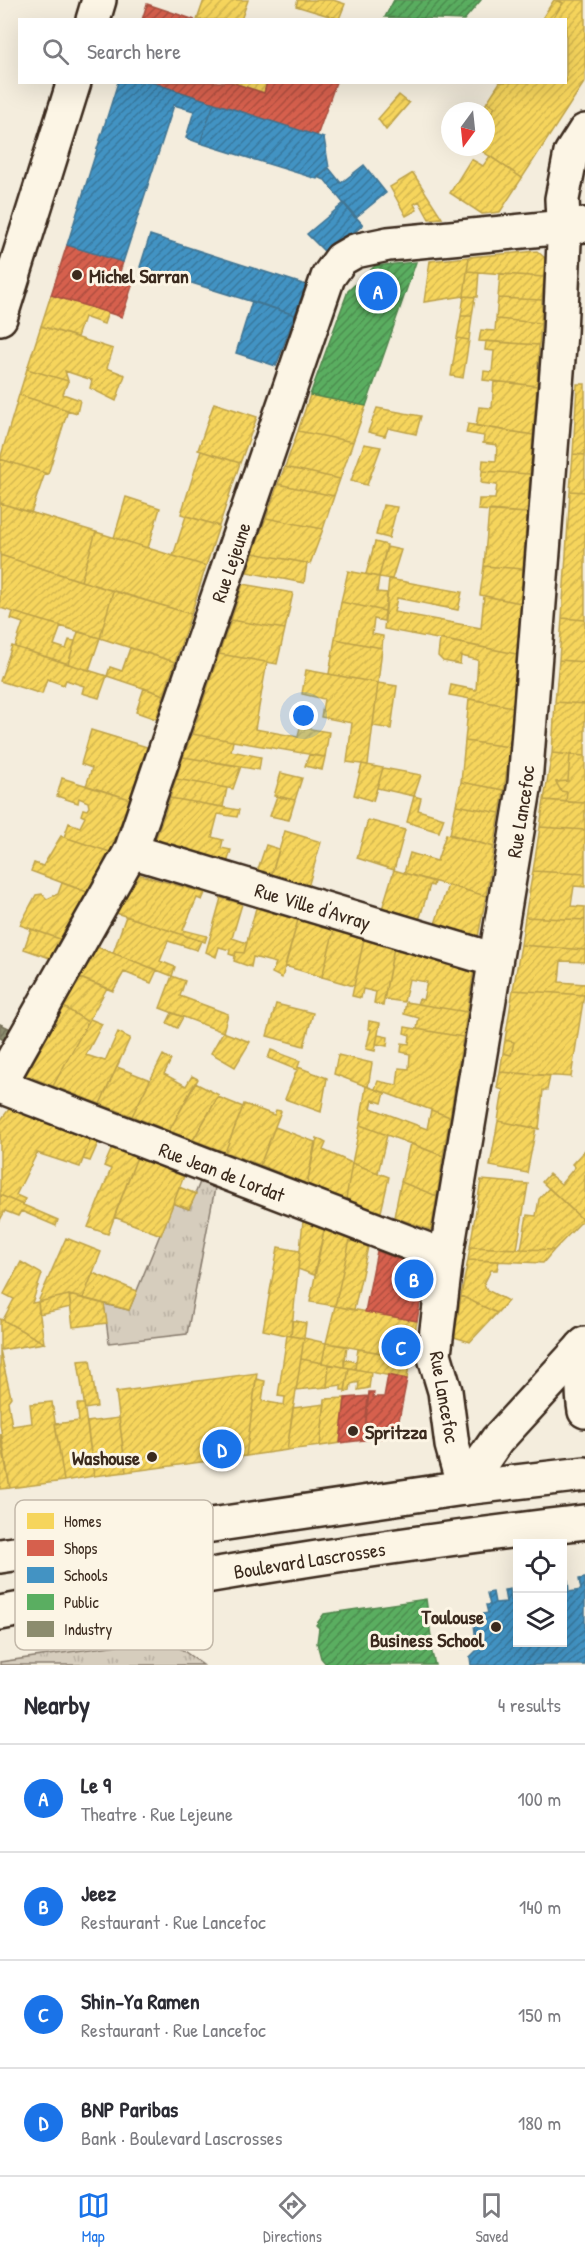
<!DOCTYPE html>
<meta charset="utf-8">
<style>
:root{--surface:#fff;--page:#f2f2f3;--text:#2b2b33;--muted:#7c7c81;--line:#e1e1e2;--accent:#1a73e8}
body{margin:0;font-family:"Patrick Hand",sans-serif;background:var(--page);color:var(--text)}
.controls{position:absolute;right:18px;bottom:18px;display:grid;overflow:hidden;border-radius:0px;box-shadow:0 6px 24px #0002}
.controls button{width:54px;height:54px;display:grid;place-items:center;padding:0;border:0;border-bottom:2px solid var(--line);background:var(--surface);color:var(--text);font:30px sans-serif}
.compass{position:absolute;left:441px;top:102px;width:54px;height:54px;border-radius:50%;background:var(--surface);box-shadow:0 6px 24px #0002;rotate:195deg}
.you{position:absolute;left:304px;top:716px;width:21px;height:21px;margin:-15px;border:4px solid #fff;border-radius:50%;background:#1a73e8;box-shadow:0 0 0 9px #1a73e833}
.badge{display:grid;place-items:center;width:39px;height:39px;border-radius:50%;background:var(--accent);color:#fff;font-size:20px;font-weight:700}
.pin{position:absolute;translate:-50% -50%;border:3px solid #fff;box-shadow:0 2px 6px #0006}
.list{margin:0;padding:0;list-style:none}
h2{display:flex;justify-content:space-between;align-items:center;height:78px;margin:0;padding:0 24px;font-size:26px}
h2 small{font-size:20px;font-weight:400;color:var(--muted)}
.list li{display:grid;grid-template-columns:39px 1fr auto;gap:18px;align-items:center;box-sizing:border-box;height:108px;padding:0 24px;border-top:2px solid var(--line)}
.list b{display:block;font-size:22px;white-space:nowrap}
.list p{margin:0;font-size:20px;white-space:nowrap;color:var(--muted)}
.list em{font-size:20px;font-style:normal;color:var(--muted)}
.icon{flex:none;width:33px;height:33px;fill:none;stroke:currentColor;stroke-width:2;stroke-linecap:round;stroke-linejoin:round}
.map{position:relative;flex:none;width:585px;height:1665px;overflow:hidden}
.search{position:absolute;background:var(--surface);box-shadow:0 6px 24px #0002;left:18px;right:18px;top:18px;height:66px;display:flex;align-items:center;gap:15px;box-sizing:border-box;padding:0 21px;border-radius:0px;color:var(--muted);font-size:22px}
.sheet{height:510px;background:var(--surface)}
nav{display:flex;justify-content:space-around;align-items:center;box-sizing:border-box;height:84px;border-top:2px solid var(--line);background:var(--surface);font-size:16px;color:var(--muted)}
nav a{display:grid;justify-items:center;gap:3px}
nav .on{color:var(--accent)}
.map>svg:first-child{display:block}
</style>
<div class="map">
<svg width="585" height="1665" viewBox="0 0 585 1665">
<defs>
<pattern id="grass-tufts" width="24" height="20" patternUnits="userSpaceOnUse" patternTransform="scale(1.5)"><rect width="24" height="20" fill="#d6cdbd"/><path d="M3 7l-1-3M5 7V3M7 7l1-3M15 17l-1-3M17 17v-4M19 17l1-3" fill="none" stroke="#b9b0a2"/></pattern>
<pattern id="homes-hatch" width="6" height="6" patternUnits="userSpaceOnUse" patternTransform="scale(1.5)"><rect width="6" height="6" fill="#f6d55c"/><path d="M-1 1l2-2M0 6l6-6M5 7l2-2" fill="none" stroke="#d4b750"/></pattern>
<pattern id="shops-hatch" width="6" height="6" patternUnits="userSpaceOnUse" patternTransform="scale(1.5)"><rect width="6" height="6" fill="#d6604d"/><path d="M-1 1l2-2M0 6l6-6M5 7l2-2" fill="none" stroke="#af4f3f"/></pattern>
<pattern id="schools-hatch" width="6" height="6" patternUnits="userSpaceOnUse" patternTransform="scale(1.5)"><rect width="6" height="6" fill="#4393c3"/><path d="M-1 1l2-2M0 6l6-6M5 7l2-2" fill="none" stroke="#39789e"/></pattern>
<pattern id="public-hatch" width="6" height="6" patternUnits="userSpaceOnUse" patternTransform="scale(1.5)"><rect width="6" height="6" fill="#5aae61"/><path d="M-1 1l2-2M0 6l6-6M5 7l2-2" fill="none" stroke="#4c8e4f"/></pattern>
<pattern id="industry-hatch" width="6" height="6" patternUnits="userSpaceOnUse" patternTransform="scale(1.5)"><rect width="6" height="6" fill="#8c8c6e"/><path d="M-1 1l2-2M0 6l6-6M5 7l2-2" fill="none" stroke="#74735a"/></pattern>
</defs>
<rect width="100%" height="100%" fill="#f4eddd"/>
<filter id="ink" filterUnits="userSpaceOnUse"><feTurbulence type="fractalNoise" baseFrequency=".0167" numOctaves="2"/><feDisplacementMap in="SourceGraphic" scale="12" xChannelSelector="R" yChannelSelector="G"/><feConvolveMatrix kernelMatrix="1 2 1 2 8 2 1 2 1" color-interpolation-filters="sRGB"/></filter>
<g filter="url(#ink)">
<!-- grass -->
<path fill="url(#grass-tufts)" stroke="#887c6e" stroke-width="1.5" d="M200,1182L215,1188L187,1334L109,1343L104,1304L129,1310L173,1203L189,1209Z
M166,1638L203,1665H0V1662Z"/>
<!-- homes -->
<path fill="url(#homes-hatch)" stroke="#bea249" stroke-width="1.5" d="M204,0H248L241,20H197Z
M298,0H333L345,4L339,19L296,6Z
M554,0L563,3L552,20H548L543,17Z
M558,0H585V81L522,178L476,147H486V121L495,107L487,102L500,82H566V20H552L563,3Z
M231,82H259L267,85L264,93Z
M399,95L409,103L386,130L378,119Z
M487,102L495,107L486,121V111H482Z
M490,156L522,178L500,212L482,214L450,193L471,159L483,166Z
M413,173L442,218L429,219L419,201L414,204L417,210L406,216L390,187Z
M537,251L545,258L544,277L467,271L469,257Z
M469,257L464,296L424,302L430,261Z
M467,271L479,272L477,297L464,296Z
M500,274L544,277L542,300L498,298Z
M51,295L108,312L104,324L84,317L77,337L41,326Z
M464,296L475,297L472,316H461Z
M498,298L542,300L541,323L496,319Z
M461,316H472L469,340L457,338Z
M496,319L541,323L539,345L479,341L481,330L495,331Z
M41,326L113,349L107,368L125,375L116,401L90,388L92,380L65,371L68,381L27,369Z
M457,338L469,340L463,378L451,376Z
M486,341L539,345L537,386L483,380L484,371L492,372L494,351L485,350Z
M27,369L68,381L63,394L80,400L77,413L19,395Z
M494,381L537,386L533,435L476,426L479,407L492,408Z
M577,384H585V455L573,454Z
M19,395L68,410L48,474L0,459Z
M310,395L366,406L353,442L298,431Z
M214,403L257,417L240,463L198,450Z
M377,408L421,416L416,434L388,428L385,436L368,432Z
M468,424L533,435L530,474L482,471L483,460L496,461L497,445L483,443L484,436L466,433Z
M298,431L353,442L340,479L285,467Z
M364,444L381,447L367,485L351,481Z
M201,451L240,463L219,526L181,514Z
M573,454L585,455V492L570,491Z
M0,459L45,473L31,513L0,503Z
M285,467L340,479L334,496L278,484Z
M482,471L530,474L527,513L478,510L479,499H495L497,485L481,483Z
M278,484L334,496L323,529L266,518Z
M570,491L585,492V620L562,618Z
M126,497L160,508L148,548L114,538Z
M0,503L96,532L81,581L0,555Z
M383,505L397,507L389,538L376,535Z
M489,510L527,513L523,569L484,566Z
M186,516L219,526L206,566L173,556Z
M266,518L323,529L310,564L253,553Z
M96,532L206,566L191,614L81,581Z
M375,542L387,545L379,577L366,574Z
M387,547L401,550L392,579L379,577Z
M253,553L307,563L304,583L247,572Z
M0,555L113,591L100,638L0,608Z
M484,566L523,569L521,603L480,595Z
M348,571L379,577L377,592L387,593L385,611L341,602Z
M389,579L462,592L458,610L397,598L394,612L481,628L484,596L521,603L517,654L384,629Z
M243,584L293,593L285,629L231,620Z
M113,591L191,614L175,662L100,638Z
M341,602L385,611L384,621L374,619L372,634L383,636L382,648L335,639Z
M13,612L61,626L54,645L66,649L69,640L75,641L68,664L15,647L23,623L11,619Z
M562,618L585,620V662L559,660Z
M231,620L285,629L277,664L219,654Z
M78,632L100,638L89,670L68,664Z
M335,639L382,648L378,683L329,674Z
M440,639L517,654L513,707L449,695L451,685L476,690L478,660L461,656L460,664L443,661L438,656Z
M12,646L107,676L99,698L82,693L84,686L66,680L64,685L47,679L42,694L0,681Z
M130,648L175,662L164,695L107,676L110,667L122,671Z
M219,654L267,662L255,729L298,737L300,727L329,732L325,757L192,734Z
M559,660L585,662V704L555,702Z
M306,670L378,683L368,765L347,762L352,723L321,717L324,699L302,694Z
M378,683L397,686L391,729L373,726Z
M144,688L164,695L156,719L136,712Z
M469,699L513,707L510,747L465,741Z
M555,702L585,704V756L552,753Z
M91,730L147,747L130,799L86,786L92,768L81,764Z
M192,734L233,741L231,751L261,757L259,770L183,757Z
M465,741L510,747L504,790L461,782Z
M552,753L570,755L568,781L556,782L561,791L567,792L566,802L544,800Z
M309,755L325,757L322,770L305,766Z
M570,755L585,756V803L566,802L567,792L561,791L556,782L568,781Z
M183,757L241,766L233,789L176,779Z
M362,764L383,768L373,801L354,795Z
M383,768L421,775L414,796L377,788Z
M281,773L302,778L295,800L274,796Z
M62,778L130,799L110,852L64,837L69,823L80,827L85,817L81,815L83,809L87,810L89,807L88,802L79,798L78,803L57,796Z
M176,779L227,788L223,807L170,798Z
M461,782L504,790L500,813L456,805Z
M277,796L295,800L289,820L270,816Z
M414,796L421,798L418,810L444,818L439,832L407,822Z
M170,798L239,810L237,817L218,814L212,837L223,840L221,848L231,850L227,863L155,841Z
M544,800L585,803V830L540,827Z
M456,805L500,813L494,847L450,834Z
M368,820L405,830L394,870L357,858Z
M540,827L585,830V874L533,871Z
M285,831L321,842L308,887L271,876Z
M446,834L494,847L486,896L404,873L410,853L437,861Z
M61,836L110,852L87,892L31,871L34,863L43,866Z
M266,845L279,849L271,876L257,872Z
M394,870L434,882L433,886L430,885L419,920L382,909Z
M533,871L585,874V887L574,886L571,906L585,907V920L525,917Z
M137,874L205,893L202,900L197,898L183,930L207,936L205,942L116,913Z
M62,883L87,892L60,939L20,925L36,895L42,894L47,899L58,894Z
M448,885L486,896L478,937L435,924Z
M221,898L242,904L232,938L247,943L244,953L236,952L235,956L229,954L230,950L219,947L216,957L206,952Z
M256,908L298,920L282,978L272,973L276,963L253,957L251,967L234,961L236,952L244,953Z
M126,916L201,941L197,950L168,941L160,961L175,967L172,976L113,953Z
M525,917L585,920V950L521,945Z
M298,920L334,930L322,977L285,966Z
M31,929L60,939L50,958L24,949Z
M334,930L364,939L354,986L322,977Z
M364,939L394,947L383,1006L374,1003L376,992L363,989L361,998L352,996Z
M521,945L585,950V962L561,961L559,982L585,984V995L513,990Z
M97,947L157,970L151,983L124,972L113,991L80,978Z
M394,947L474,970L467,1012L417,1004L419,999L423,1000L427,982L409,979L404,1002L384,999Z
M172,976L185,981L180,996L228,1014L223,1032L160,1008Z
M80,978L107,988L88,1022L64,1007Z
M513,990L584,995L571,1077L500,1072L503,1053L511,1055L514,1042L505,1040Z
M406,1002L467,1012L463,1037L417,1029L419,1018L404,1014Z
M276,1004L313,1013L304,1046L267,1036Z
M64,1007L88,1022L53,1086L26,1075Z
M172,1013L183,1017L177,1028L167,1023Z
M90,1019L102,1024L86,1055L105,1061L118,1032L130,1038L100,1104L53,1086Z
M369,1021L380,1023L375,1051L366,1049L371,1029H368Z
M405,1027L463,1037L450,1117L375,1089L378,1081L397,1085L399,1068L409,1069L410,1054L401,1052L402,1043L409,1044L410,1035L404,1033Z
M223,1032L250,1042L235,1067L211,1053Z
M378,1035L388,1037L387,1046L376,1044Z
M505,1040L514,1042L511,1055L503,1053Z
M271,1050L300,1061L297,1070L268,1058Z
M163,1055L171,1060L164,1074L186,1086L192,1076L198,1079L169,1131L132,1116Z
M338,1055L372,1063L368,1087L334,1074Z
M117,1067L150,1080L132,1116L100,1104Z
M298,1067L327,1078L321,1112L285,1099Z
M500,1072L550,1076L547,1090H543L539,1129L498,1121L503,1090L497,1088Z
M195,1083L219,1095L193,1140L169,1131Z
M366,1086L385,1093L382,1103L373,1100L371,1108L427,1129L431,1110L450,1117L443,1156L360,1125Z
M218,1097L243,1107L225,1152L193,1140Z
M244,1104L274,1115L276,1110L281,1111L260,1165L225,1152Z
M10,1108L91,1139L80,1167L37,1153L16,1195L25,1199L23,1205L0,1195V1121Z
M498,1121L536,1128L527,1173L490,1166Z
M360,1125L387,1135L378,1173L352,1163Z
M275,1127L315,1142L307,1184L260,1165Z
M317,1138L326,1143L323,1150L352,1163L346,1199L307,1184Z
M91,1139L98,1143L90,1161L83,1159Z
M410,1143L443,1156L437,1196L401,1182Z
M112,1148L137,1157L108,1234L88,1227L111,1169L104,1166Z
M585,1150V1217L583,1220L542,1182L549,1174L561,1184L575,1167L572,1164Z
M137,1157L184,1176L161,1235L114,1217Z
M352,1163L389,1177L381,1212L346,1199Z
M481,1180L528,1184L517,1249L470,1247Z
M401,1182L437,1196L431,1230L394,1217Z
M179,1187L196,1194L189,1209L173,1203Z
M549,1188L583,1220L554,1250L521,1249L527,1215L536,1216L539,1199Z
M0,1195L58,1220L56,1226L21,1211L18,1216L5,1211L0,1220Z
M303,1221L324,1230L314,1275L298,1269Z
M324,1230L350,1240L335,1306L310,1302Z
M66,1238L101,1252L83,1298L69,1295L38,1302Z
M350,1240L368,1247L354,1310L335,1306Z
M278,1247L300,1251L291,1336L263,1330Z
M470,1247L521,1249L554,1250L543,1263L468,1260Z
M468,1260L499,1261L497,1270H491L484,1284L487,1290L508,1301L497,1313L461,1296Z
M21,1262L42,1274L32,1303L38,1302L44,1343L3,1320L14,1299L4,1294Z
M93,1273L137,1291L129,1310L83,1298Z
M69,1295L71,1307L39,1314L38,1302Z
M69,1295L104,1304L107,1323L73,1327Z
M461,1296L497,1313L470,1342L454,1337Z
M335,1306L417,1321L410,1358L326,1343Z
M0,1319L3,1320L44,1343L0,1350Z
M292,1320L306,1323L304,1338L291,1336Z
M287,1335L304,1338L287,1450L246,1456L256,1379L265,1381L262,1401L284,1405L285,1397L278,1396Z
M304,1338L326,1343L322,1363L301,1359Z
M326,1343L347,1346L344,1367L322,1363Z
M358,1349L410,1358L407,1379L355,1369Z
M0,1350L11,1397L8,1401L12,1426L32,1423L30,1404L52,1402L64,1481L10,1488L0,1424Z
M301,1359L329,1364L327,1387L296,1390Z
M344,1359L356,1362L355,1369L344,1367Z
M90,1360L97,1407L85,1409L78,1361Z
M329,1364L349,1368L345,1390H341V1385L327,1387Z
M349,1368L371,1372L369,1388L358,1390L359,1382L351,1384L350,1391L345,1392Z
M257,1373L246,1456L126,1472L116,1392Z
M345,1398L340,1443L320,1446L325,1399Z
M77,1404H84L94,1476L64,1481L55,1424L79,1421Z
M325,1404L320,1446L287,1450L293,1408Z
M119,1418L126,1472L94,1476L87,1422Z
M0,1434L10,1488L0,1489Z"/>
<!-- shops -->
<path fill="url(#shops-hatch)" stroke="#a8503f" stroke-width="1.5" d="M147,4L195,20H142Z
M150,82H231L264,93L267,82H336L317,136Z
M67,245L123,262L118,278L133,283L122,317L51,295Z
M377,1251L420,1267L425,1273L417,1321L365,1312Z
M388,1375L407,1379L399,1420L383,1438L364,1440L369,1392H374L373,1397H384Z
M368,1396L364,1440L340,1443L345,1398Z"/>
<!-- schools -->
<path fill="url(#schools-hatch)" stroke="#417492" stroke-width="1.5" d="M150,82L214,103L200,143L186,138L194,111L174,105L123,262L67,245L118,82Z
M214,103L324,138L329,168L317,179L200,143Z
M364,165L386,193L355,218L325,180L318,177L329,168L341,183Z
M344,203L363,225L328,255L307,234Z
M150,235L306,285L295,315L140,267Z
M252,301L295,315L276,366L236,353Z
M585,1578V1665H471L470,1657L477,1650V1647L460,1649L459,1643L476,1641L473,1616L488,1613L486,1605H490L487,1593L493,1592L495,1603L506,1602L504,1590L510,1589L511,1601L518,1600V1642H562V1581L568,1580L569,1592L581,1590L579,1579Z"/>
<!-- public -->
<path fill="url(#public-hatch)" stroke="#51864d" stroke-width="1.5" d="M394,0H481L464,20L385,17Z
M416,262L366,406L310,395L348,291L375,266Z
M426,1599L431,1637L429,1642L423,1645L424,1649H431L435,1665H327L321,1658L317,1643L319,1628L316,1625L324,1614Z"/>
<!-- industry -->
<path fill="url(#industry-hatch)" stroke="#746f56" stroke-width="1.5" d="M0,1024L11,1029L4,1040L0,1038Z"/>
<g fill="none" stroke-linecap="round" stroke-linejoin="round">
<!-- minor casing -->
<g stroke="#3b2a1e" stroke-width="38">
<g id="minor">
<path d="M93,20L99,0"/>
<path d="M0,318L74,82"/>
<path id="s1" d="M131,851L495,960"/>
<path id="s2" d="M0,1083L131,851L328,277L341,259L355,251L388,244L585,225"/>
<path id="s3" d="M0,1086L446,1257"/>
<path id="s4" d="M464,1488L452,1445L445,1391L434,1354L446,1257L525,783L560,333L564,242L562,199L571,153L585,131"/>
</g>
</g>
<!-- major casing -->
<g stroke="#3b2a1e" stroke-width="38">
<g id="major">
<path d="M582,1347C584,1369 581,1389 585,1411"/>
<path d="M464,1488L497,1440L585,1344"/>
<path d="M0,1556L464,1488L585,1474"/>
<path id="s5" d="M0,1613C194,1576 389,1544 585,1522"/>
</g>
</g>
<!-- minor -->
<use href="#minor" stroke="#fcf5e5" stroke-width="33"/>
<!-- major -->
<use href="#major" stroke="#fcf5e5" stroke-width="33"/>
</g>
</g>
<!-- markers -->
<g fill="#3b2a1e" stroke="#fcf5e5" stroke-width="2">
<circle cx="77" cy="275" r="6"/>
<circle cx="353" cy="1431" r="6"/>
<circle cx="152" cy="1457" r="6"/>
<circle cx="496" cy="1627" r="6"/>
</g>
<g text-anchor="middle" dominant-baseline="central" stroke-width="6" stroke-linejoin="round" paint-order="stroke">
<!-- poi labels -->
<g font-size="20" font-weight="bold" fill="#3b2a1e" stroke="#fcf5e5" text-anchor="start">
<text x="89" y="275">Michel Sarran</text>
<text x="365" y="1431">Spritzza</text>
<text x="140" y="1457" text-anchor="end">Washouse</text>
<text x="484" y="1616" text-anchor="end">Toulouse<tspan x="484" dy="23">Business School</tspan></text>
</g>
<!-- street labels -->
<g font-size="20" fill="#3b2a1e" stroke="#fcf5e5">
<text stroke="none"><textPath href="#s2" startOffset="572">Rue Lejeune</textPath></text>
<text stroke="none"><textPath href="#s4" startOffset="687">Rue Lancefoc</textPath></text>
<text stroke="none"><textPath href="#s1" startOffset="190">Rue Ville d'Avray</textPath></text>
<text stroke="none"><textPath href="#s3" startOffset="238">Rue Jean de Lordat</textPath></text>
<text transform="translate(445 1397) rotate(80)">Rue Lancefoc</text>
<text stroke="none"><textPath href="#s5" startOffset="314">Boulevard Lascrosses</textPath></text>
</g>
</g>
<!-- legend -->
<rect x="15" y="1500" width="198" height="150" rx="9" fill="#fcf5e5" stroke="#c2b8a9" stroke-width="1.5"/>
<rect x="27" y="1513" width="27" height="16" fill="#f6d55c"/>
<rect x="27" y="1540" width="27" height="16" fill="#d6604d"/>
<rect x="27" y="1567" width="27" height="16" fill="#4393c3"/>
<rect x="27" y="1594" width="27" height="16" fill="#5aae61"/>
<rect x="27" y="1621" width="27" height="16" fill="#8c8c6e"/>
<g font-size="16" fill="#3b2a1e">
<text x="64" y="1527">Homes</text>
<text x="64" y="1554">Shops</text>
<text x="64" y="1581">Schools</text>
<text x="64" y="1608">Public</text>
<text x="64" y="1635">Industry</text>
</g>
</svg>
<div class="controls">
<button><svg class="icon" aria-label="locate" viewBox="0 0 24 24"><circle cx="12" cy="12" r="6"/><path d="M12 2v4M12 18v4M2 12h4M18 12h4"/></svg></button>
<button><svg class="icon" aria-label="layers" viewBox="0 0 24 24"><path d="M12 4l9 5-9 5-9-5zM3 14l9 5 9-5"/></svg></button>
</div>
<svg class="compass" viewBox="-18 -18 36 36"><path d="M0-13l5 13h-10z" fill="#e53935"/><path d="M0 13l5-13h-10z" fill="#7c7c81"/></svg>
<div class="you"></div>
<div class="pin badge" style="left:378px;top:291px">A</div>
<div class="pin badge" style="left:414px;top:1279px">B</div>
<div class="pin badge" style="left:401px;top:1347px">C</div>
<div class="pin badge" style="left:222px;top:1449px">D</div>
<div class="search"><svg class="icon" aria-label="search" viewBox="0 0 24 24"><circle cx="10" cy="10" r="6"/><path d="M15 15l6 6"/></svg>Search here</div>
</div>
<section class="sheet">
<h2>Nearby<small>4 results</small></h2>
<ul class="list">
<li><span class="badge">A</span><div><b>Le 9</b><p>Theatre · Rue Lejeune</p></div><em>100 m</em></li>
<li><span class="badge">B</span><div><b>Jeez</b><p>Restaurant · Rue Lancefoc</p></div><em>140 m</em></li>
<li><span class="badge">C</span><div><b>Shin-Ya Ramen</b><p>Restaurant · Rue Lancefoc</p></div><em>150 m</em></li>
<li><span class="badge">D</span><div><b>BNP Paribas</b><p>Bank · Boulevard Lascrosses</p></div><em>180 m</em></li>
</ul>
</section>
<nav>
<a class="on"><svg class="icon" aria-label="map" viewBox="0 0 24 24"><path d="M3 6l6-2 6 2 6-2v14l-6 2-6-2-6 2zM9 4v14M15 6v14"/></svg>Map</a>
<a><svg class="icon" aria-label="directions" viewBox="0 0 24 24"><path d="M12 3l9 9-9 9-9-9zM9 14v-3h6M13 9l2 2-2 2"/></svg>Directions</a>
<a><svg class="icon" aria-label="saved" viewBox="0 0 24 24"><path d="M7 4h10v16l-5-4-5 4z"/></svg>Saved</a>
</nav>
